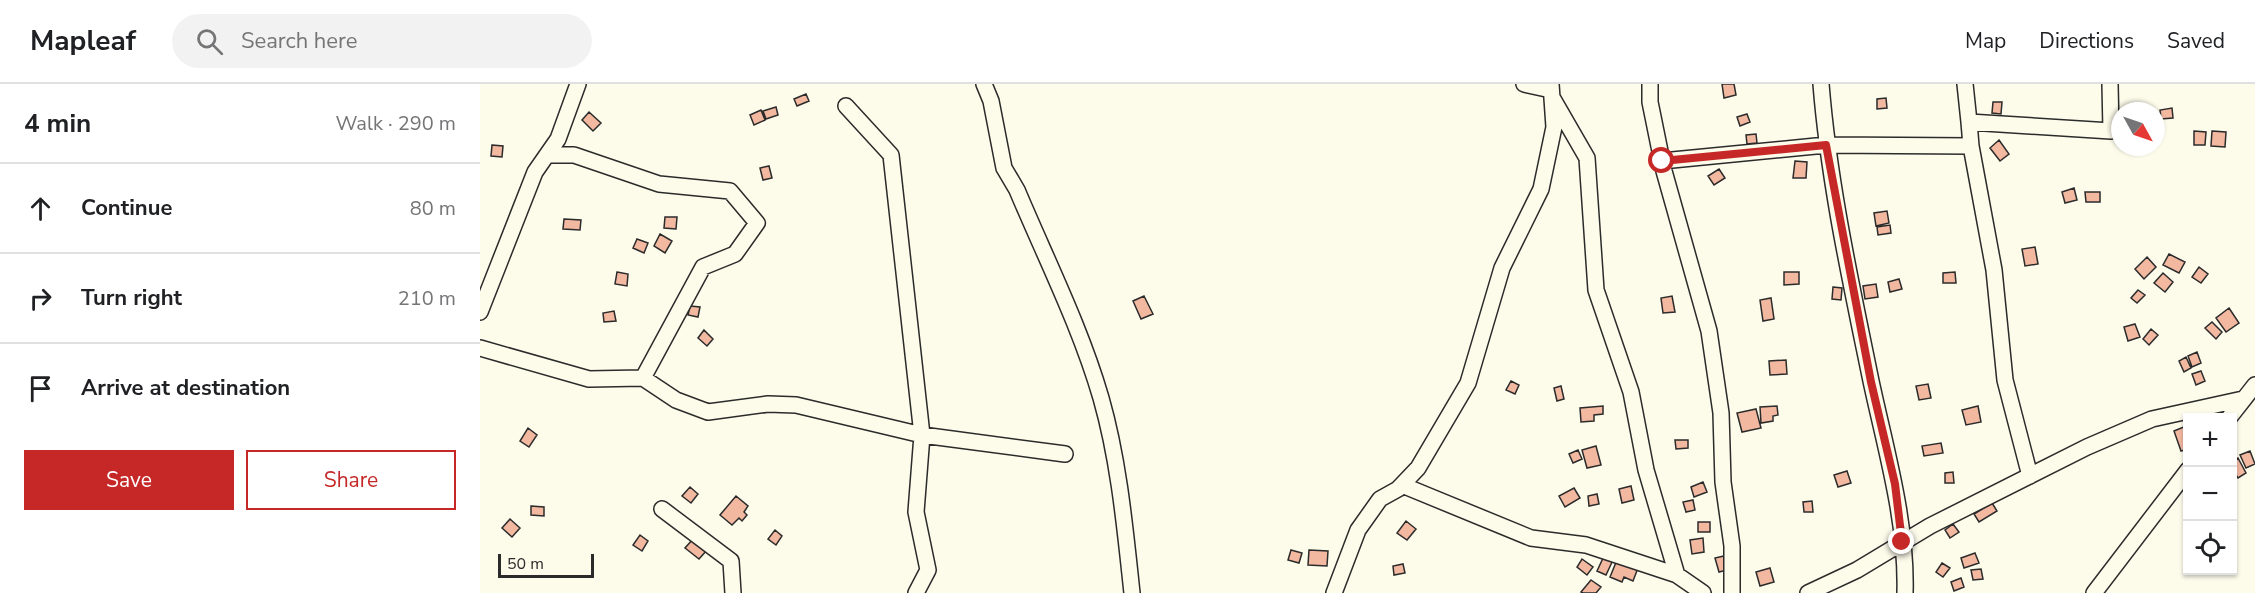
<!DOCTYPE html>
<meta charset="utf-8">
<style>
:root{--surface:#fff;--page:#f2f2f2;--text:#202124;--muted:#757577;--line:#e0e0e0;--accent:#c62828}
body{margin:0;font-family:"Nunito Sans",sans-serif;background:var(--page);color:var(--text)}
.controls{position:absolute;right:18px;bottom:18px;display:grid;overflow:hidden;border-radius:0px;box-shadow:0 2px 4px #0004}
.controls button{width:54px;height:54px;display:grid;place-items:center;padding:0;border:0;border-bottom:2px solid var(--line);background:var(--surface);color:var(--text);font:30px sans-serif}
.compass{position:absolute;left:1631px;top:18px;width:54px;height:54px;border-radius:50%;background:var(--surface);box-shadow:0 2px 4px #0004;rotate:130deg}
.scale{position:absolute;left:18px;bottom:15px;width:96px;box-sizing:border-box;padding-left:6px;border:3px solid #2b2b2b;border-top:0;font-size:16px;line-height:21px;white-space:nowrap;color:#2b2b2b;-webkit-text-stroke:4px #fdfbea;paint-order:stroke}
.stop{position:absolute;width:18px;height:18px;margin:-14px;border:4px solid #c62828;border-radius:50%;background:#fff}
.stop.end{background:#c62828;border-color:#fff;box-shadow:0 2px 6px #0008}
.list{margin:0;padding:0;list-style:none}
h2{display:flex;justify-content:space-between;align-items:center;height:78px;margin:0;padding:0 24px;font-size:26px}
h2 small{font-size:20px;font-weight:400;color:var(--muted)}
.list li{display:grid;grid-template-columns:39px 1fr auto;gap:18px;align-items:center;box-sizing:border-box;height:90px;padding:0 24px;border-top:2px solid var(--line)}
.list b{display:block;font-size:22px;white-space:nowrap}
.list em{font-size:20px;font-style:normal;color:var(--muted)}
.actions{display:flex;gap:12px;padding:18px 24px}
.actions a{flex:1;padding:14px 0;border:2px solid var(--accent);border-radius:0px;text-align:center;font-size:21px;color:var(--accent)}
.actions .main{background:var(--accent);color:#fff}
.icon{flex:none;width:33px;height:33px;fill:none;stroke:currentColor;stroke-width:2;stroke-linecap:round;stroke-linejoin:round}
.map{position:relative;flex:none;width:1775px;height:509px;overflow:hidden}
header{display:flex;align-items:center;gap:36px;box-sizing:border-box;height:84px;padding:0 30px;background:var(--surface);border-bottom:2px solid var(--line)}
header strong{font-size:28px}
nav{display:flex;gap:33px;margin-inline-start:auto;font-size:21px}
.search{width:420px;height:54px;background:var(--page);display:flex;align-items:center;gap:15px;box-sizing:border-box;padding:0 21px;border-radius:33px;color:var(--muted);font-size:22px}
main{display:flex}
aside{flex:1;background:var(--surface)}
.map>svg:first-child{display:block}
</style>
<header>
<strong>Mapleaf</strong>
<div class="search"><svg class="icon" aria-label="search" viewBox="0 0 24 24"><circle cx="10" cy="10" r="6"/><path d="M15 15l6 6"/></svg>Search here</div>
<nav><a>Map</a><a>Directions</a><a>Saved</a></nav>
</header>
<main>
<aside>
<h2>4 min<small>Walk · 290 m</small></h2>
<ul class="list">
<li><svg class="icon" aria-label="ahead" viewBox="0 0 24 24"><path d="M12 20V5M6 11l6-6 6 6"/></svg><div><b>Continue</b></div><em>80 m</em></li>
<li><svg class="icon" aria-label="right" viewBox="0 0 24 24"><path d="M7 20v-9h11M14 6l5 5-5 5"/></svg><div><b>Turn right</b></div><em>210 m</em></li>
<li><svg class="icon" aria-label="arrive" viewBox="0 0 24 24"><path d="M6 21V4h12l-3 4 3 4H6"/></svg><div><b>Arrive at destination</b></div></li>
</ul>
<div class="actions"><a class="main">Save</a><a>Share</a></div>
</aside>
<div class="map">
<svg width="1775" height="509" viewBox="0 0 1775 509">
<rect width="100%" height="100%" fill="#fdfbea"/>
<!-- building -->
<path fill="#f2b8a0" stroke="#2b2b2b" stroke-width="1.5" d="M1242,0H1254L1256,11L1244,14Z
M326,10L329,17L317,22L314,15Z
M1406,14L1407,24L1397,25V15Z
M1513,18H1522L1521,30L1512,29Z
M296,23L298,31L286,35L283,27Z
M1692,24L1693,34L1681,35L1680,26Z
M281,26L285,36L274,41L270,31Z
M109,28L121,39L113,47L102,36Z
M1267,30L1270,38L1260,42L1257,33Z
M1714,47L1726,48L1725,61H1714Z
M1732,47L1746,48L1745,63L1731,62Z
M1276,50L1277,59L1267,60L1266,51Z
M1519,56L1529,70L1520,77L1510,64Z
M12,61L23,62L22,73L11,72Z
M1315,77L1327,78L1326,94H1313Z
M289,82L292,94L283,96L280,84Z
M1239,85L1245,94L1234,101L1228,92Z
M1594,104L1597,116L1585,119L1582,108Z
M1605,108H1620V118H1606Z
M1407,127L1409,139L1396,142L1394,129Z
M185,133H197L196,145L184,144Z
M84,135L101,136L100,146L83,145Z
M1410,141L1411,149L1398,151L1397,143Z
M180,150L192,157L185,169L174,162Z
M157,155L168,159L164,169L153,164Z
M1555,163L1558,180L1545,182L1542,165Z
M1689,170L1705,178L1699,189L1683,181Z
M1667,173L1676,183L1664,195L1655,185Z
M1719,183L1728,190L1721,199L1712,193Z
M137,188L148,190L147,202L135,200Z
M1304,188H1319V200L1304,201Z
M1475,188L1476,199H1463V189Z
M1683,189L1693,198L1685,208L1674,199Z
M1419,195L1422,205L1410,208L1408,198Z
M1396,200L1398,213L1385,215L1383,202Z
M1353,203L1362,204L1361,216L1352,215Z
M1658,206L1665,211L1657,219L1651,214Z
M664,212L673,230L661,235L653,217Z
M1192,212L1195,228L1183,229L1181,214Z
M1291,214L1294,235L1283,237L1280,216Z
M210,222L220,223L218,233L208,231Z
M1749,224L1759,239L1746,248L1736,234Z
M134,227L136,237L124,238L123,229Z
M1732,238L1742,248L1736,255L1725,244Z
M1655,240L1660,253L1648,257L1644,243Z
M1671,245L1678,251L1669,261L1663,255Z
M224,246L233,255L227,262L218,254Z
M1717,268L1721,279L1712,283L1708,272Z
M1706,273L1711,284L1704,288L1699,277Z
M1306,276L1307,290L1290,291L1289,277Z
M1721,287L1725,297L1716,301L1712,290Z
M1031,297L1039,301L1035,310L1026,306Z
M1448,300L1451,314L1439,316L1436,302Z
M1081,302L1084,315L1077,317L1074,304Z
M1123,322V330L1114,331V337L1101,338L1100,324Z
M1297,322L1298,331L1293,332V337L1281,339L1280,323Z
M1498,322L1501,338L1486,341L1482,326Z
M1276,325L1281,344L1262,348L1257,329Z
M1706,342L1708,365L1701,367L1694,347Z
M48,344L57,351L49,363L40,357Z
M1195,356H1208V364L1196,365Z
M1461,359L1463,369L1444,372L1442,362Z
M1116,362L1121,381L1107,384L1102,366Z
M1098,366L1102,375L1093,379L1089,370Z
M1770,367L1775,380L1766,384L1760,371Z
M1758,374L1766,389L1758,394L1752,385V377Z
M1367,387L1371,399L1358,403L1354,391Z
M1473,388L1474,399H1465V389Z
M1223,398L1227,408L1214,413L1211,403Z
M1151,402L1154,416L1142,419L1139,405Z
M210,403L218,410L211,419L202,412Z
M1094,404L1100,414L1085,423L1079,412Z
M1117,410L1119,420L1109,422L1108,412Z
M256,412L268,422L264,428L267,431L262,437L259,434L252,441L240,431Z
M1213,416L1215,426L1206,428L1203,418Z
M1332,417L1333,428H1324L1323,418Z
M1512,419L1517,427L1499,438L1494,430Z
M51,422L64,423V432L51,431Z
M30,435L40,444L32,453L22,444Z
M926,437L936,445L927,456L917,449Z
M1218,438H1230V448H1218Z
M1473,440L1479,448L1470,454L1465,446Z
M295,446L302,452L296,461L288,455Z
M160,451L168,457L162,467L153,461Z
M1223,454L1224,468L1212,470L1210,456Z
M213,455L227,466L219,475L205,464Z
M811,466L822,469L819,479L808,476Z
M829,466L848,467L847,482L828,481Z
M1495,469L1499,479L1484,484L1481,474Z
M1124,472L1133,476L1126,491L1117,487Z
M1244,472L1247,486L1239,488L1235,474Z
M1102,475L1113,483L1107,491L1097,483Z
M1137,476L1158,484L1153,497L1144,493L1142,498L1130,493Z
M1462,479L1470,484L1463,493L1456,488Z
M923,480L925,489L914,491L913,482Z
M1290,484L1294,498L1280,502L1276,488Z
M1501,485L1503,495L1493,496L1491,486Z
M1481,494L1484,503L1474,507L1471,498Z
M1111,496L1121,503L1116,509H1103L1101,508Z"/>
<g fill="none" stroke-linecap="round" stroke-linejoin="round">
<!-- minor casing -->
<g stroke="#2b2b2b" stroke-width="18">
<path id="minor" d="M504,0L511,17L524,84L537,106C566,175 600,242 621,314C639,377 645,444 652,509
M1044,0L1071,6
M1170,0V18L1184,87L1229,247L1241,329L1243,398L1252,462V509
M1341,0C1349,100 1371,199 1391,297C1406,367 1427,437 1425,509
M1485,0L1489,38
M1073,15L1107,74L1116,206L1151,308L1166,386L1197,491L1223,509
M366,22L411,71L442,351L436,428L448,486L436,509
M67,71H94L179,100L250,107L277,139L255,170L223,183L163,294
M1182,77L1346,61L1491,62
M0,228L55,88L78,55L98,0
M0,264L109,295L163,294L196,316L228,328L288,320L316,321L442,351L585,370
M1749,334L1775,301
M1550,392L1525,296L1514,186L1491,62L1489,38L1631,47L1630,0
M922,401L1051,454L1106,461L1197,491
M182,425L251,477L253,509
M854,509L878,446L900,415L918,405L938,384L988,299L1022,184L1061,105L1074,43L1071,0
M1328,509L1377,486L1450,442L1607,363L1672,335L1763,315
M1614,509L1708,386"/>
</g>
<!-- minor -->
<use href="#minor" stroke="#fdfbea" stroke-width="15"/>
</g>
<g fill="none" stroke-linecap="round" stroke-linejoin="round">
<!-- route -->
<path stroke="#c62828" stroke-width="8" d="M1182,77L1346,61L1391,298L1415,400L1422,458"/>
</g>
</svg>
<div class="controls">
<button>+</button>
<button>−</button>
<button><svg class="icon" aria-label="locate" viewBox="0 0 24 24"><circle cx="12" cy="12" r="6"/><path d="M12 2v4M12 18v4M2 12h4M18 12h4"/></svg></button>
</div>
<svg class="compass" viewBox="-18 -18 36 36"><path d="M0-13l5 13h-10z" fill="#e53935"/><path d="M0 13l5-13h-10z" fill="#757577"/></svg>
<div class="scale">50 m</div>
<div class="stop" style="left:1182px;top:77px"></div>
<div class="stop end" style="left:1422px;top:458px"></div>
</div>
</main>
